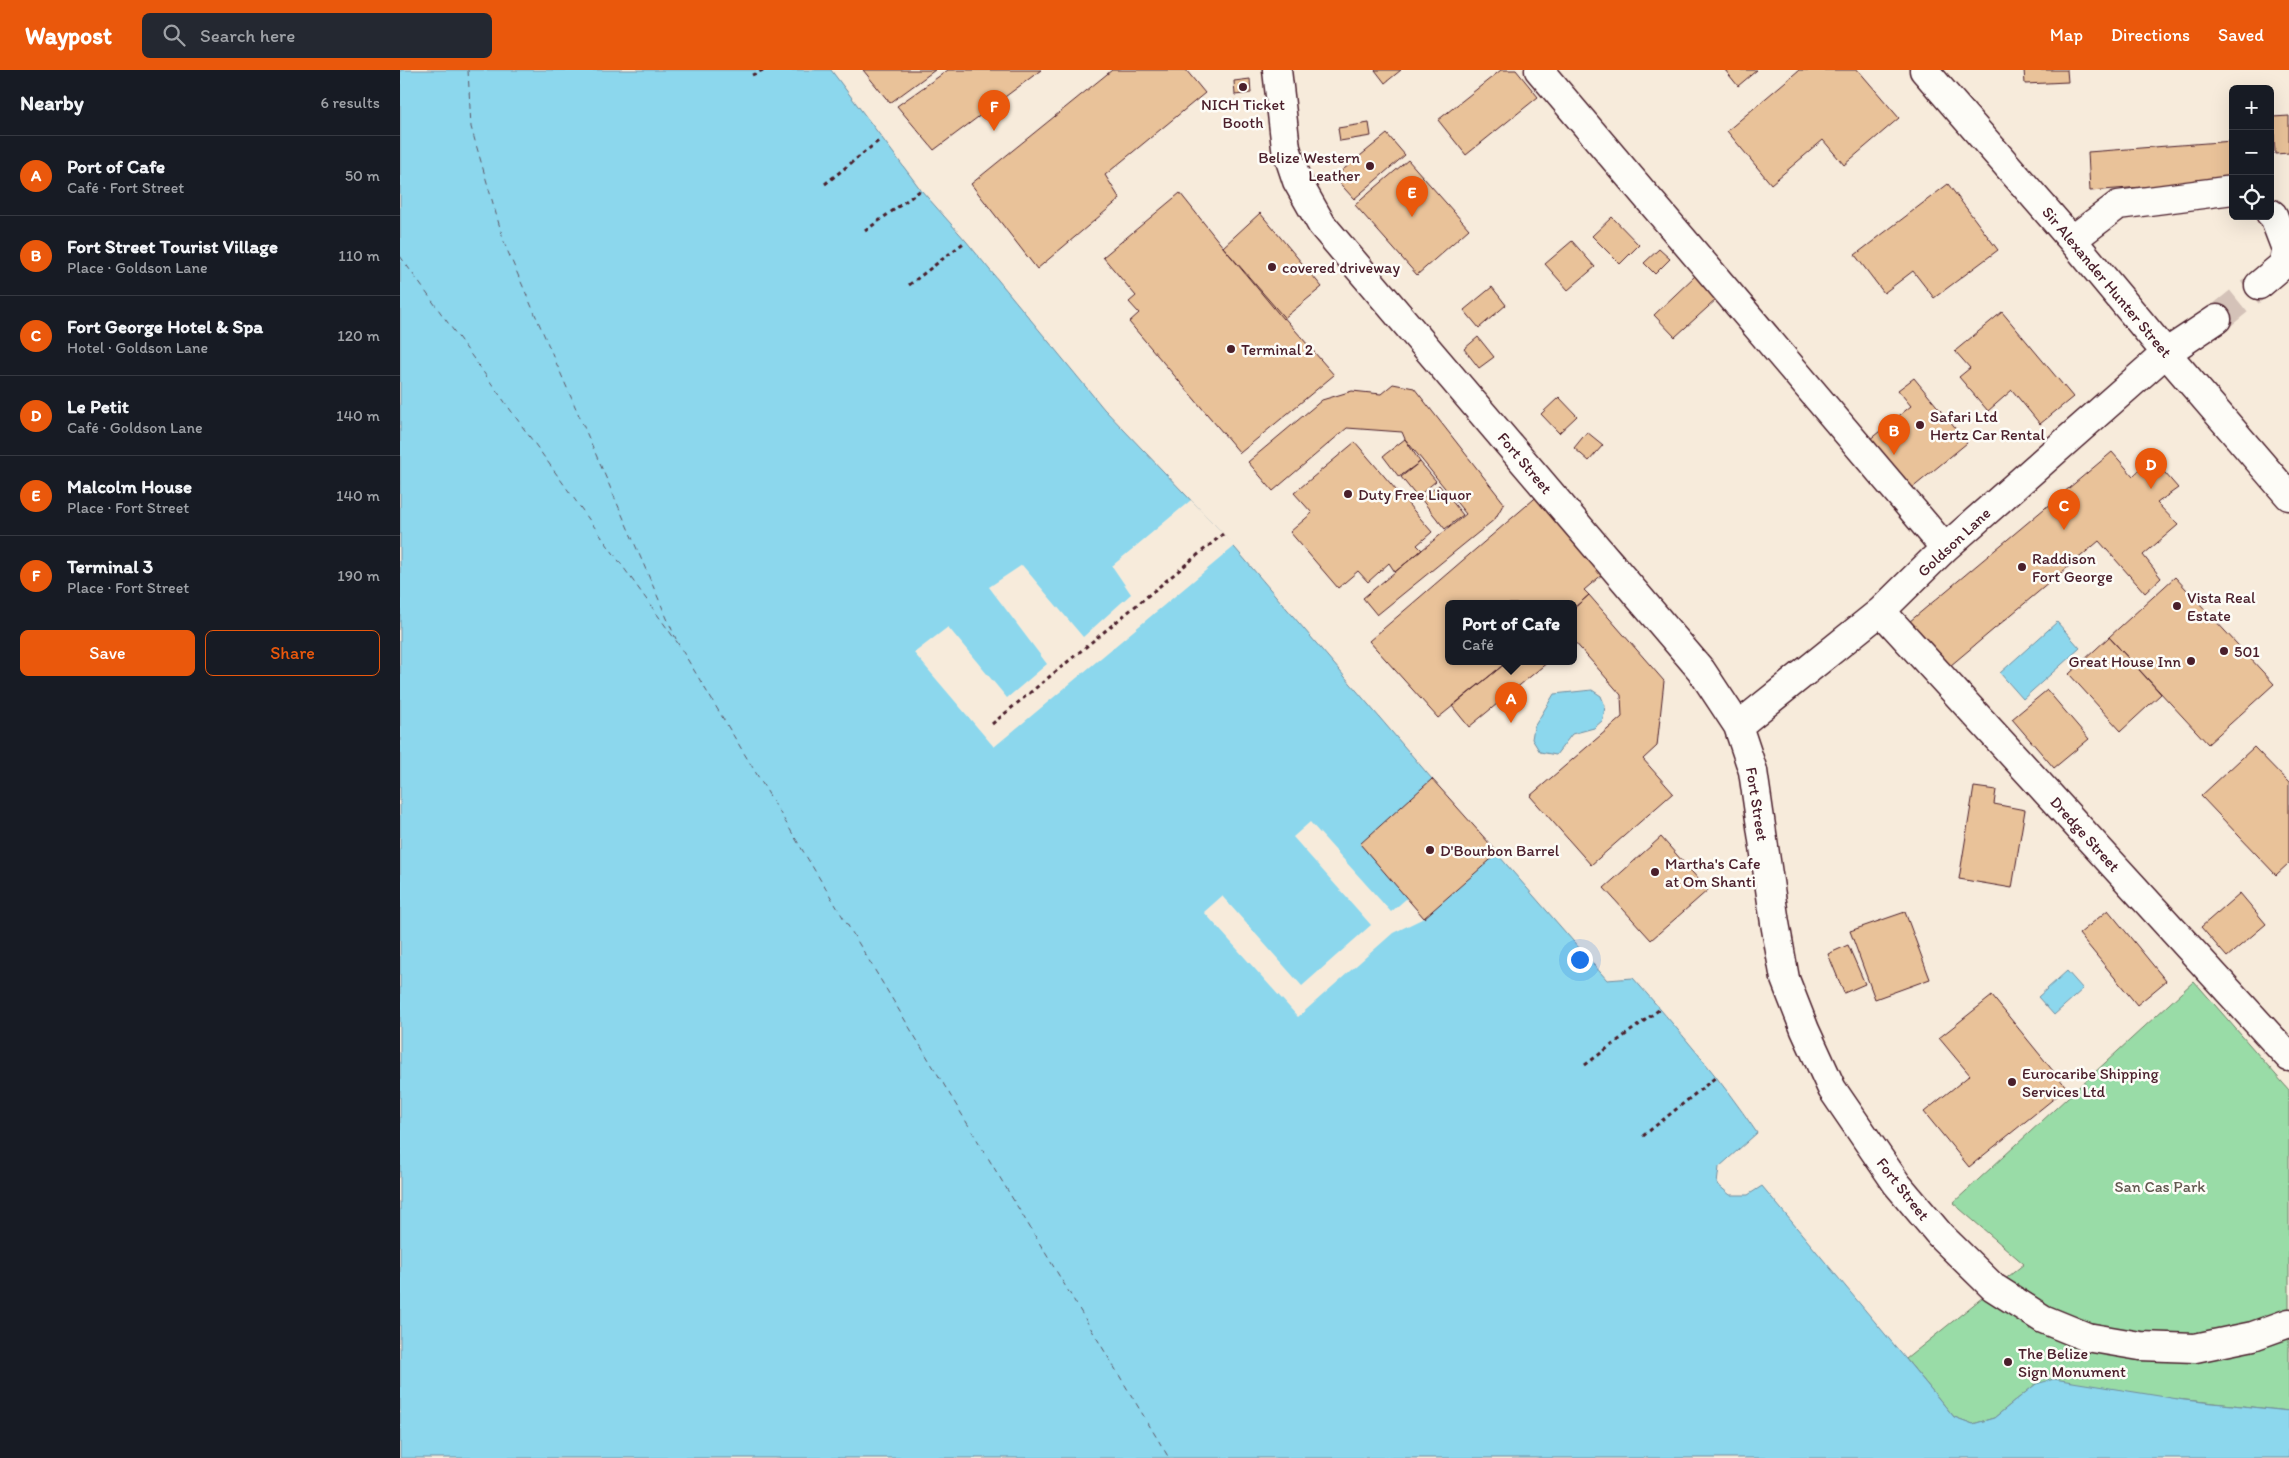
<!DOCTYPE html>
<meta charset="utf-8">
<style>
:root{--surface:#171b24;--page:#242831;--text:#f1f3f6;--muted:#9ea1a6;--line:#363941;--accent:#ea580c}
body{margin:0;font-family:Itim,sans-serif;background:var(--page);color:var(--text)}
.controls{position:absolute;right:15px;top:15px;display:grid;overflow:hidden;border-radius:8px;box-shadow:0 5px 20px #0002}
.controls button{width:45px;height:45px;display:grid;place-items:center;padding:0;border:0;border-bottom:1px solid var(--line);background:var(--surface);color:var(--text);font:25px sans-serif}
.you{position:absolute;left:1179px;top:889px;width:18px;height:18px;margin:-12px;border:4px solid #fff;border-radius:50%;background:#1a73e8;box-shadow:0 0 0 8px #1a73e833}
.badge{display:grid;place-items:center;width:32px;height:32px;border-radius:50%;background:var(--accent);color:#fff;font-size:16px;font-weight:700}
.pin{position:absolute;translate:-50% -41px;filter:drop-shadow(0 1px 2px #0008)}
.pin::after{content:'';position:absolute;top:26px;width:18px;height:15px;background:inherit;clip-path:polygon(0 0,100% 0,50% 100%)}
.popup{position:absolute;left:1045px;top:530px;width:132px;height:65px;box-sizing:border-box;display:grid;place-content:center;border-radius:8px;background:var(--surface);filter:drop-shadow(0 1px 4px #0005);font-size:16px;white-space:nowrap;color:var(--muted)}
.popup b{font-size:19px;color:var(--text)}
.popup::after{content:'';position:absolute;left:50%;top:100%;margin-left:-10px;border:10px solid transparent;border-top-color:var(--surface)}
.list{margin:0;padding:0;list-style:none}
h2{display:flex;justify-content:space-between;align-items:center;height:65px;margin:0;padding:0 20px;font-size:21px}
h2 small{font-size:16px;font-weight:400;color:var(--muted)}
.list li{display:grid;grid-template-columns:32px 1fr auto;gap:15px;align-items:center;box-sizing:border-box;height:80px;padding:0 20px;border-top:1px solid var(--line)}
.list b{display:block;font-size:19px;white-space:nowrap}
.list p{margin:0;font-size:16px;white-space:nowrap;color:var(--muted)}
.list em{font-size:16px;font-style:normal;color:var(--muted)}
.actions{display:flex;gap:10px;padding:15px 20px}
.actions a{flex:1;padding:11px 0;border:1px solid var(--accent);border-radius:8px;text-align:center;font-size:18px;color:var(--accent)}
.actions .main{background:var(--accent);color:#fff}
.icon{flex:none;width:28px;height:28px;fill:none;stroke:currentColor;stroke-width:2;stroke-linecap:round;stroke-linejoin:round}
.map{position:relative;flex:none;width:1889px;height:1388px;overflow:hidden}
header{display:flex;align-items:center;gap:30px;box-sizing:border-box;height:70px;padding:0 25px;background:var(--accent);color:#fff}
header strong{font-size:24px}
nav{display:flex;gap:28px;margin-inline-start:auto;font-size:18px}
.search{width:350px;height:45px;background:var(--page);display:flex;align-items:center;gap:12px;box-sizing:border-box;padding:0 18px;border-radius:8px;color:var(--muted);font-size:19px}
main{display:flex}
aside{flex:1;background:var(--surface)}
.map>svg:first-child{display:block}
</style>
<header>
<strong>Waypost</strong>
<div class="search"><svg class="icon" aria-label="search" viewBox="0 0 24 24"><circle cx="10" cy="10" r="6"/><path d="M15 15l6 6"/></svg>Search here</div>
<nav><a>Map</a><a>Directions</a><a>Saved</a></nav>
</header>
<main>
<aside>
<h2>Nearby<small>6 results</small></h2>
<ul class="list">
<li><span class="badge">A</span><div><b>Port of Cafe</b><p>Café · Fort Street</p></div><em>50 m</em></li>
<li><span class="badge">B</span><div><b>Fort Street Tourist Village</b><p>Place · Goldson Lane</p></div><em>110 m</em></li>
<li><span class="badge">C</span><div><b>Fort George Hotel &amp; Spa</b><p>Hotel · Goldson Lane</p></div><em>120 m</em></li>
<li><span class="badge">D</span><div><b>Le Petit</b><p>Café · Goldson Lane</p></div><em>140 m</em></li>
<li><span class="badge">E</span><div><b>Malcolm House</b><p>Place · Fort Street</p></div><em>140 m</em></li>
<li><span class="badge">F</span><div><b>Terminal 3</b><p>Place · Fort Street</p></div><em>190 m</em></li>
</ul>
<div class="actions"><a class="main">Save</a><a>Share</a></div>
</aside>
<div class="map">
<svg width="1889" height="1388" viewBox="0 0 1889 1388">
<rect width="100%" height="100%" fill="#f7ebdb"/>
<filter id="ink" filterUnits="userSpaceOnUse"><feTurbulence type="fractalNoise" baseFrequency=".02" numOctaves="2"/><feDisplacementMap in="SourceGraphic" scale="10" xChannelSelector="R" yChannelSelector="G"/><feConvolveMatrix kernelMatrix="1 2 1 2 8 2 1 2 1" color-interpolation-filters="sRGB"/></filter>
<g filter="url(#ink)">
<!-- green -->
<path fill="#99dca7" stroke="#727e69" d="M1794,911L1889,1020V1341L1636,1314L1594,1348L1573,1354L1554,1347L1506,1289L1624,1194L1553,1133Z"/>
<!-- water -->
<path fill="#8cd7ed" stroke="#728d9f" d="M0,0H431L521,120L566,171L704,339L823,464L1032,709L1207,910L1233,908C1277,958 1320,1008 1357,1063L1319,1097L1317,1114L1330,1125H1348L1362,1116L1554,1347L1573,1354L1594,1348L1636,1314L1654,1309L1784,1330L1889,1341V1388H0Z
M1657,552L1680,578L1623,629L1600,603Z
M1192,620L1201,626L1205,636L1203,650L1194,658L1172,664L1156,685L1140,682L1132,669L1134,657L1154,624Z
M1667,901L1683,919L1654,945L1638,927Z"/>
<!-- pier -->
<path fill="#f7ebdb" d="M791,430L835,476L594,677L514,583L548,557L607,628L647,594L589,517L622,495L683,567L731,524L712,496Z
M1032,709L1098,783L1024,848L993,863L898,947L804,842L822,826L902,916L971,855L893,767L910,752L991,842L1007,828L960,774Z"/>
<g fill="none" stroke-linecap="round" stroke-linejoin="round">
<!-- ferry -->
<path stroke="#5e5665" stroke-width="1" stroke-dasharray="6 5" stroke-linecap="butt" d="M68,0L71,57L105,175L276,569
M0,186L277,572L769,1388"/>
</g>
<!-- building -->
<path fill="#e9c299" stroke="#4a1f2b" d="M463,0H535L490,33Z
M548,0H641L534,80L497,36Z
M712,0H786L805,23L705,105L720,129L637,199L571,114Z
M975,0H1001L985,13Z
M1101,0H1116L1138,27L1066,85L1038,50Z
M1325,0H1357L1338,16Z
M1399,0H1458L1499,48L1444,95L1423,70L1371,114L1327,61Z
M1624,0H1667L1668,12L1625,14Z
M850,9L851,23L835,25L834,11Z
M1889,46V83L1875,84L1873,47Z
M969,53L971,66L940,71L938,58Z
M987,64L1005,85L954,129L934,107Z
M1833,71V110L1690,121L1688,82Z
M1008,90L1069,159L1017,205L955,135Z
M1548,114L1598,180L1534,228L1513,201L1484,223L1455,185Z
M780,123L823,177L934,305L840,383L729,252L739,243L729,232L736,226L703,187Z
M860,143L922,217L883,249L823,177Z
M1212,147L1239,175L1220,194L1192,166Z
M1172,171L1195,197L1168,220L1145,194Z
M1259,179L1270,189L1255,204L1244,193Z
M1296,205L1318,228L1275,267L1254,245Z
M1092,217L1106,235L1079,258L1064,240Z
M1602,242L1673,327L1640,354L1612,320L1588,341L1559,307L1570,298L1555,281Z
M1078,267L1094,287L1079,298L1064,279Z
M1514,308L1567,373L1505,424L1464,374L1511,336L1498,320Z
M993,314L1014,318L1104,433L1095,449L977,545L963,528L1066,444L1005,369L1002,362L947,358L873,421L848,392L922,330L952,321L981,324Z
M1159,327L1177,346L1159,363L1141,344Z
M1187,362L1203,375L1189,391L1174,378Z
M1005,369L1020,392L999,407L983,386Z
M955,372L1032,462L1017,475L1022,480L995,502L989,493L968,512L958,501L938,518L890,462L912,443L894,423Z
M1712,382L1733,406L1752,388L1778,418L1757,433L1778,455L1743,485L1761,508L1745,523L1699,471L1544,601L1503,557Z
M1020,392L1036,411L1017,427L1001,407Z
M1155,411L1224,486L1184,520L1189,525L1174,538V534H1048V592H1107L1038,648L969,571Z
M1039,415L1063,445L1045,459L1021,429Z
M1775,507L1874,614L1808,674L1709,567Z
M1189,525L1264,611L1257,676L1243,689L1273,723L1191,795L1130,726L1222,647L1221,625L1174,571V538Z
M1709,567L1761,624L1721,661L1669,604Z
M1107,592H1148L1069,657L1052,636Z
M1647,620L1689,669L1654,698L1612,649Z
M1854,677L1889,713V793L1876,805L1801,726Z
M1032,709L1098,783L1024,848L960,774Z
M1574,717L1596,720L1594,734L1625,740L1612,818L1559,809Z
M1261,767L1308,820L1251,870L1204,818Z
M1840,823L1866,854L1827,887L1801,857Z
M1708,840L1766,911L1737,935L1679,864Z
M1505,842L1530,909L1475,929L1450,861Z
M1448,875L1465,914L1444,923L1428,884Z
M1592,926L1667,1018L1569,1097L1524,1042L1570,1005L1539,968Z"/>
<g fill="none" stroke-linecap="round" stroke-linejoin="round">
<!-- minor-tunnel -->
<path stroke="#d4c2b8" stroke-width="28" stroke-dasharray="28 14" stroke-linecap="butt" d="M1817,249L1859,215"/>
<!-- minor casing -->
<g stroke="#4a1f2b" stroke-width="31">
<path id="minor" d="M877,0L886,78L897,111L922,155L1301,600L1338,656L1353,701L1375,853L1385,909L1405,960L1432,1019L1497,1114L1540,1165L1593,1217L1643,1249L1687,1267L1740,1276L1795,1278L1853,1266L1889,1253
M1139,0L1545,478
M1524,0L1672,170L1766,283L1889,426
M1672,170L1718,135L1833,120
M1859,215L1884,194L1886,179L1873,145L1870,143
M1481,541L1889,987
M1338,656L1481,541L1545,478L1766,283L1817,249"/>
</g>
<!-- path -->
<path stroke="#4a1f2b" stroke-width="3" stroke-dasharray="4 4" stroke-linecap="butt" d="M352,5L363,0
M425,114L481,69
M465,161L521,120
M509,215L566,171
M592,654L823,464
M1185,995L1260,939
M1243,1066L1316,1007"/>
<!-- minor -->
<use href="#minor" stroke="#fdfcf7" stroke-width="28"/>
</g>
</g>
<!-- markers -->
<g fill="#4a1f2b" stroke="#fdfcf7" stroke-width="2">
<circle cx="843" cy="17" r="5"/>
<circle cx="970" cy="96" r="5"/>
<circle cx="872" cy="197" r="5"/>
<circle cx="831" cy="279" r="5"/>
<circle cx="1520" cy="355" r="5"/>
<circle cx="948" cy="424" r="5"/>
<circle cx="1622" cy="497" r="5"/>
<circle cx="1777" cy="536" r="5"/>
<circle cx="1824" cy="581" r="5"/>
<circle cx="1791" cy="591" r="5"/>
<circle cx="1030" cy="780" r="5"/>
<circle cx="1255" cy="802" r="5"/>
<circle cx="1612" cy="1012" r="5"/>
<circle cx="1608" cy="1292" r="5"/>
</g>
<g text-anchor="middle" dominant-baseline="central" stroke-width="5" stroke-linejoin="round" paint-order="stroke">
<!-- poi labels -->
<g font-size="16" fill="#4a1f2b" stroke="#fdfcf7" text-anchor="start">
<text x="843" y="34" text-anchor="middle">NICH Ticket<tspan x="843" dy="18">Booth</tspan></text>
<text x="960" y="87" text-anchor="end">Belize Western<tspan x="960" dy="18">Leather</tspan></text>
<text x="882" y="197">covered driveway</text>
<text x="841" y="279">Terminal 2</text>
<text x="1530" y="346">Safari Ltd<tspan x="1530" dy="18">Hertz Car Rental</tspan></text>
<text x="958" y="424">Duty Free Liquor</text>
<text x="1632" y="488">Raddison<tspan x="1632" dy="18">Fort George</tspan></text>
<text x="1787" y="527">Vista Real<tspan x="1787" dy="18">Estate</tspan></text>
<text x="1834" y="581">501</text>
<text x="1781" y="591" text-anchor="end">Great House Inn</text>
<text x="1040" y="780">D'Bourbon Barrel</text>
<text x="1265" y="793">Martha's Cafe<tspan x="1265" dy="18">at Om Shanti</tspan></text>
<text x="1622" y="1003">Eurocaribe Shipping<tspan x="1622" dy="18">Services Ltd</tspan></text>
<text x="1618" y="1283">The Belize<tspan x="1618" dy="18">Sign Monument</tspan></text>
</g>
<!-- street labels -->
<g font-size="16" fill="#4a1f2b" stroke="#fdfcf7">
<text transform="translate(1707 212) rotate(50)">Sir Alexander Hunter Street</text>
<text transform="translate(1125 393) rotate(50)">Fort Street</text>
<text transform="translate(1554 472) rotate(-43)">Goldson Lane</text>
<text transform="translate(1357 734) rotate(81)">Fort Street</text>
<text transform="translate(1685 764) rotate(48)">Dredge Street</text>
<text transform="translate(1503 1119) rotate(52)">Fort Street</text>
</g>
<!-- park labels -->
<g font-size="16" fill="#625850" stroke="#fdfcf7">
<text x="1760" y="1116">San Cas Park</text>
</g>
</g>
</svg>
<div class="controls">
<button>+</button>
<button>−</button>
<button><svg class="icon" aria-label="locate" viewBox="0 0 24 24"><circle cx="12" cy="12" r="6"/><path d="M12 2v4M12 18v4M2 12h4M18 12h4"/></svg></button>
</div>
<div class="you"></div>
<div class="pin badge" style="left:1111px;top:653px">A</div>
<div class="popup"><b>Port of Cafe</b>Café</div>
<div class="pin badge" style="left:1494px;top:385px">B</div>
<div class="pin badge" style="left:1664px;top:460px">C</div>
<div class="pin badge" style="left:1751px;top:419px">D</div>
<div class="pin badge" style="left:1012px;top:147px">E</div>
<div class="pin badge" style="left:594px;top:61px">F</div>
</div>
</main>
